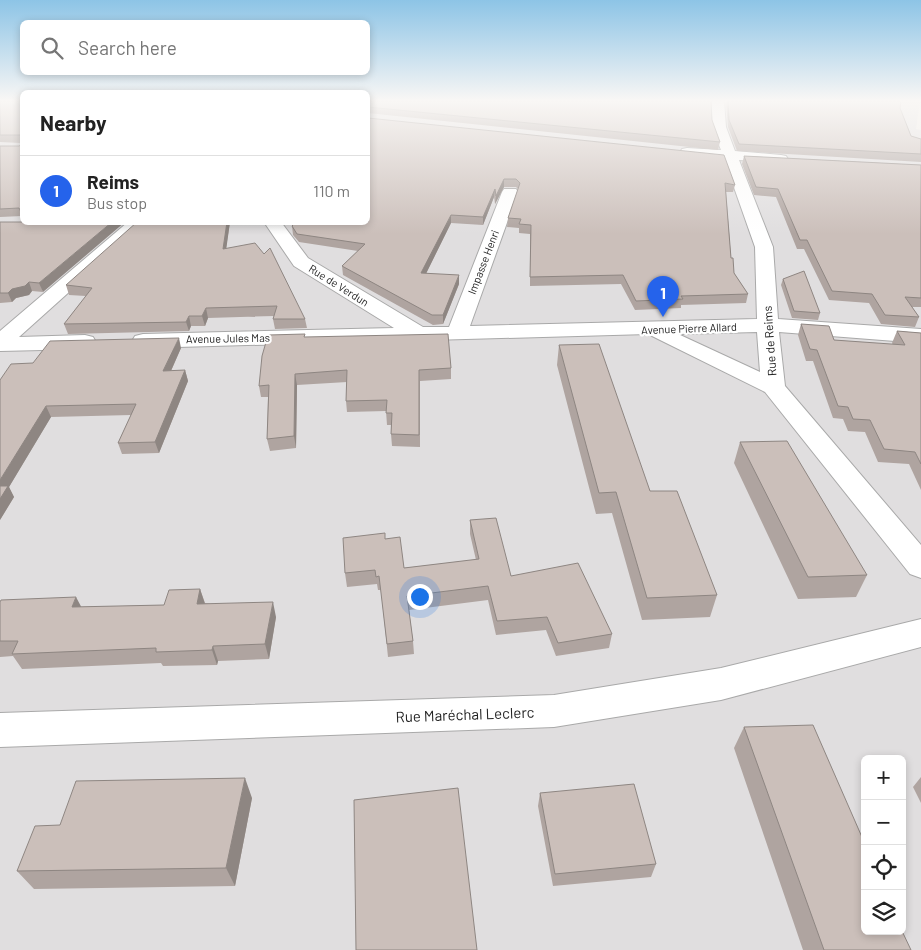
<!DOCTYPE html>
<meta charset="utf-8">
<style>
:root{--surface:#fff;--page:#f6f6f6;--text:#222;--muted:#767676;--line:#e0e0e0;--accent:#2563eb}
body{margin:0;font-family:Barlow,sans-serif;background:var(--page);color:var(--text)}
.controls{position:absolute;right:15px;bottom:15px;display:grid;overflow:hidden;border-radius:8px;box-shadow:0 2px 8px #0003}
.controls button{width:45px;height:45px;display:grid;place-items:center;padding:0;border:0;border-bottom:1px solid var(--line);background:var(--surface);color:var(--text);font:25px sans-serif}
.you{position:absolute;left:419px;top:596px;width:18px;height:18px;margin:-12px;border:4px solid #fff;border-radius:50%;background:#1a73e8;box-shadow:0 0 0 8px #1a73e833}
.badge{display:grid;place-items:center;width:32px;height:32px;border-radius:50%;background:var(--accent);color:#fff;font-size:16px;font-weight:700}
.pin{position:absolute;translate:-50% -41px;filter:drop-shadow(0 1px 2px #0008)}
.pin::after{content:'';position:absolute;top:26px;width:18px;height:15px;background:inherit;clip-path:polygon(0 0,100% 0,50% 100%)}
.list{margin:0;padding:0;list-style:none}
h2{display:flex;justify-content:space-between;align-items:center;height:65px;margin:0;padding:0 20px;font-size:21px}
h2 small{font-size:16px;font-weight:400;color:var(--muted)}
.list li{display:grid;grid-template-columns:32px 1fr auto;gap:15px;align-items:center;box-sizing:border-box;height:70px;padding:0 20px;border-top:1px solid var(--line)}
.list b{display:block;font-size:19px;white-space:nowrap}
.list p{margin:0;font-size:16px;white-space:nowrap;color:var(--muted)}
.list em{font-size:16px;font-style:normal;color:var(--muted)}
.icon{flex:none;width:28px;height:28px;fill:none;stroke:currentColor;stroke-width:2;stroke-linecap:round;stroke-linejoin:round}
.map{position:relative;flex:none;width:921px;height:950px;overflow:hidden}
.search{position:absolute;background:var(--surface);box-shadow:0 2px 8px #0003;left:20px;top:20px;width:350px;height:55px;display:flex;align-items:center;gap:12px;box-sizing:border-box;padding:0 18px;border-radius:8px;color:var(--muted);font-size:19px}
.panel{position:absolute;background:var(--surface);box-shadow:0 2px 8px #0003;left:20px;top:90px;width:350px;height:135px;border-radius:8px}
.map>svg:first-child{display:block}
</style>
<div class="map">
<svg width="921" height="950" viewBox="0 0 921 950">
<rect width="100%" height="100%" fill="#f2eee8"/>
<!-- residential -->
<path fill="#e0dedf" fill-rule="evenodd" d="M0,101H22V222H368V101H920L916,129L921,130V950H0ZM865,759H902V931H865Z"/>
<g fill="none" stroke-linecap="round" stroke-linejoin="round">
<!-- minor casing -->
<g stroke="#a9a9a9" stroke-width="2">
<path id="minor" d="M712,101H724L726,127L735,151L781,155L786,156L788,159L786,162L781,163L739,160L773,247L778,319L921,329V343L779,332L785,386L921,545V578L910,574L765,392L648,334L143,348L135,346L132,341L135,336L143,334L394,328L294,266L264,222H281L308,258L423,327H449L502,192L504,189H516L518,192L470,326L757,319L755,247L724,159L687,156L682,155L680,152L682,149L687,148L721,150L712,127ZM757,332L760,372L678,334Z
M128,222H147L19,337L85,335L93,337L96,342L93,347L85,349L0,351V331Z
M921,619V647L721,700L554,727L0,747V713L554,695L721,668Z"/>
</g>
<!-- minor -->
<use href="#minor" fill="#fff" fill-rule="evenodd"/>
</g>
<!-- wall -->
<path fill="#afa4a0" d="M0,101H22V217V216L0,217V146H19L21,145V143L0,142Z
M368,101L712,120L720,142L718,150L368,113V114Z
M725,101H901L900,108L911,136L921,139V162L737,151L728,127L726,101Z
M368,118L735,185L733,192H726L731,258L734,273L748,294L746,303L681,305V308L635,310L621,284L530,286V234L519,233V228L507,227L508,218L518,189L516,187H504L495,204L494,197L483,225L451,223L426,273L459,284L443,324L433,325L343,275L342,266L358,251L299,242L293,235L292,226L368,222Z
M744,156L921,165V307H912L919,317L915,327L881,324L869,303L829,300L804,249H797L776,197L754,195L742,164Z
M0,222H22L43,292L32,291L29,295L16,298L12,302L0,303Z
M230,222L226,248L305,319L307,328L275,329L273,319L274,316L208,318L205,326H191L189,331L68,334L64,324L86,296L69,295L66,285Z
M783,279L820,313L818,320L792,318L781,285Z
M801,324L834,340L893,345L892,343L897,331L921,333V490L909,464L878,462L865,432L848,431L843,419L833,418L813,361H806L798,335Z
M306,337L451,368V379L420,381V447L392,446L391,434V425H387L386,411L347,412L346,401L347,382L297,385L296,448L270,451L267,439L268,397H261L259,386Z
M559,345L650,491L717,595L710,617L642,620L612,513L596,514L557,365Z
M181,348L171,371L185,370L188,381L159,453L122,454L118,443L131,415L51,417L9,487L14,497L0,520L33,363Z
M740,442L867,575L856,597L798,599L734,463Z
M470,520L511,576L612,634L609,648L556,656L546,630L496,635L488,600L409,610L413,641L414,654L388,657L381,590H378L377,584L347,587L345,573L385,539L404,568L476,560L470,534Z
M200,589L205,603L276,617L269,659L218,661L217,665L163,666L161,663L22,669L13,656L0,657V602L81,607L164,605Z
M744,727L911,950H803L734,748Z
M921,777V803L913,787Z
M540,793L656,864L651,877L553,886L538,806Z
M252,798L235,886L34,889L17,871L60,825Z"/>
<!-- shaded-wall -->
<path fill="#8e8682" d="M504,179V187L495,204L496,196Z
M495,189L494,197L483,225V217Z
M451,215V223L422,282L421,273Z
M112,222H125L43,292L39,283Z
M227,222H230L225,258L223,249Z
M459,275V284L443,324V315Z
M29,282L32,291L29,295L16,298L12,302L8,293L12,289Z
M206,308L208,318L205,326L202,316Z
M189,316L191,326L189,331L186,322Z
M179,338L181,348L166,382L163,371Z
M185,370L188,381L159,453L155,442Z
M295,374L297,385L296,448L294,436Z
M46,406L51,417L9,487L14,497L0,520V480Z
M200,589L205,604H197Z
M76,597L84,612L72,607Z
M273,602L276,617L269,659L265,644Z
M213,646L218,661L217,665L212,650Z
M245,778L252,798L235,886L226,868Z"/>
<!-- building -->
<path fill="#cbbfba" stroke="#8e8682" d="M0,101H22V212H21L19,208L0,209V146H19L21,145V135H0Z
M368,101H711L712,120L720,142L368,107Z
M728,101H901L900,108L911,136L921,139V154L739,144L729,120Z
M368,118L724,155L735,185L725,183L731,258H733L734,273L748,294L681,296L683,299L636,301L623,275L530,277L531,225L519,224L521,219L508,218L520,183L516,179H504L496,196L495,189L483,217L451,215L421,273L459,275L443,315H432L342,266L365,244L297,234L292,226L296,222H368Z
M744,156L921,165V298L905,297L919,317L885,315L872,294L832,291L807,240H800L778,189L756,187Z
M0,222H112L39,283L29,282L25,286L12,289L8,293H0Z
M137,222H227L223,249L255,243L264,254L270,248L305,319H273L277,306L206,308L202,316H189L186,322L64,324L92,288L66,285Z
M804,271L820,313L794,311L783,279Z
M801,324L829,326L834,340L905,345L897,331L921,333V464L915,452L884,449L870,420L853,419L848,407L838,406L817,350L810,349Z
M305,334L304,337L448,334L451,368L419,370V435L391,434L392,413H386L387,400L346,401L347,370L295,374L294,436L267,439L269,385L259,386L262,356L268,335Z
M179,338L163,371L185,370L155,442L118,443L136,404L46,406L0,480V380L11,364L33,363L50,341Z
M599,344L650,491H677L717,595L647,598L616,492L599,493L559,345Z
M787,441L867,575L808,577L740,442Z
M0,486H8L0,499Z
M496,518L511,576L578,563L612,634L558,643L547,617L497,621L488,586L407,596L413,641L387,644L379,576L376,577L375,570L345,573L343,538L385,533V539L400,537L404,568L479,559L470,520Z
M200,589L197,604L273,602L265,644L213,646L212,650L156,652V648L12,654L18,641H0V602L1,600L76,597L72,607L164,605L169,590Z
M813,725L865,844V931H902L911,950H824L744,727Z
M245,778L226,868L17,871L35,826L60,825L76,781Z
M634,784L656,864L555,874L540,793Z
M458,788L477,950H356L354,800Z"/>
<!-- sky -->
<linearGradient id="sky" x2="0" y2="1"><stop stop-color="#8dc4e6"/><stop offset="0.43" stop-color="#f9f7f5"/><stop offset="1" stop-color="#f9f7f5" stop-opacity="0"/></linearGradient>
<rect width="921" height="234" fill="url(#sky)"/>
<g text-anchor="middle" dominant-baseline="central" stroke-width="4.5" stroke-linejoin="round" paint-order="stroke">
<!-- far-street labels -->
<g font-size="11" fill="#222" stroke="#fff">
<text transform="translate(483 262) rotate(-69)">Impasse Henri</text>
<text transform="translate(339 285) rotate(32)">Rue de Verdun</text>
<text transform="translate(689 328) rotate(-2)">Avenue Pierre Allard</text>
<text transform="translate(228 338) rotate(-1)">Avenue Jules Mas</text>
</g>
<!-- street labels -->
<g font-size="12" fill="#222" stroke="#fff">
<text transform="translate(769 341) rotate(-94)">Rue de Reims</text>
</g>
<!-- near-street labels -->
<g font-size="15" fill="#222" stroke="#fff">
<text transform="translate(465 714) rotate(-2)">Rue Maréchal Leclerc</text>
</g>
</g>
</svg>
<div class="controls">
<button>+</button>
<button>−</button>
<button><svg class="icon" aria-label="locate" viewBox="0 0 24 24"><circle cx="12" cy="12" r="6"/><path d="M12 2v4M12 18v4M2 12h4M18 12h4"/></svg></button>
<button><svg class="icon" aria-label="layers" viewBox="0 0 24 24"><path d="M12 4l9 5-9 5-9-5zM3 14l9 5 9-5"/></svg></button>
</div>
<div class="you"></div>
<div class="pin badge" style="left:663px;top:317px">1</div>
<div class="search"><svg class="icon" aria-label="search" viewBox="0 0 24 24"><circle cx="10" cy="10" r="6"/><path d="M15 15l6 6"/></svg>Search here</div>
<section class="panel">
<h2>Nearby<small></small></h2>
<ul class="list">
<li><span class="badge">1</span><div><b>Reims</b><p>Bus stop</p></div><em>110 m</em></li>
</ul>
</section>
</div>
